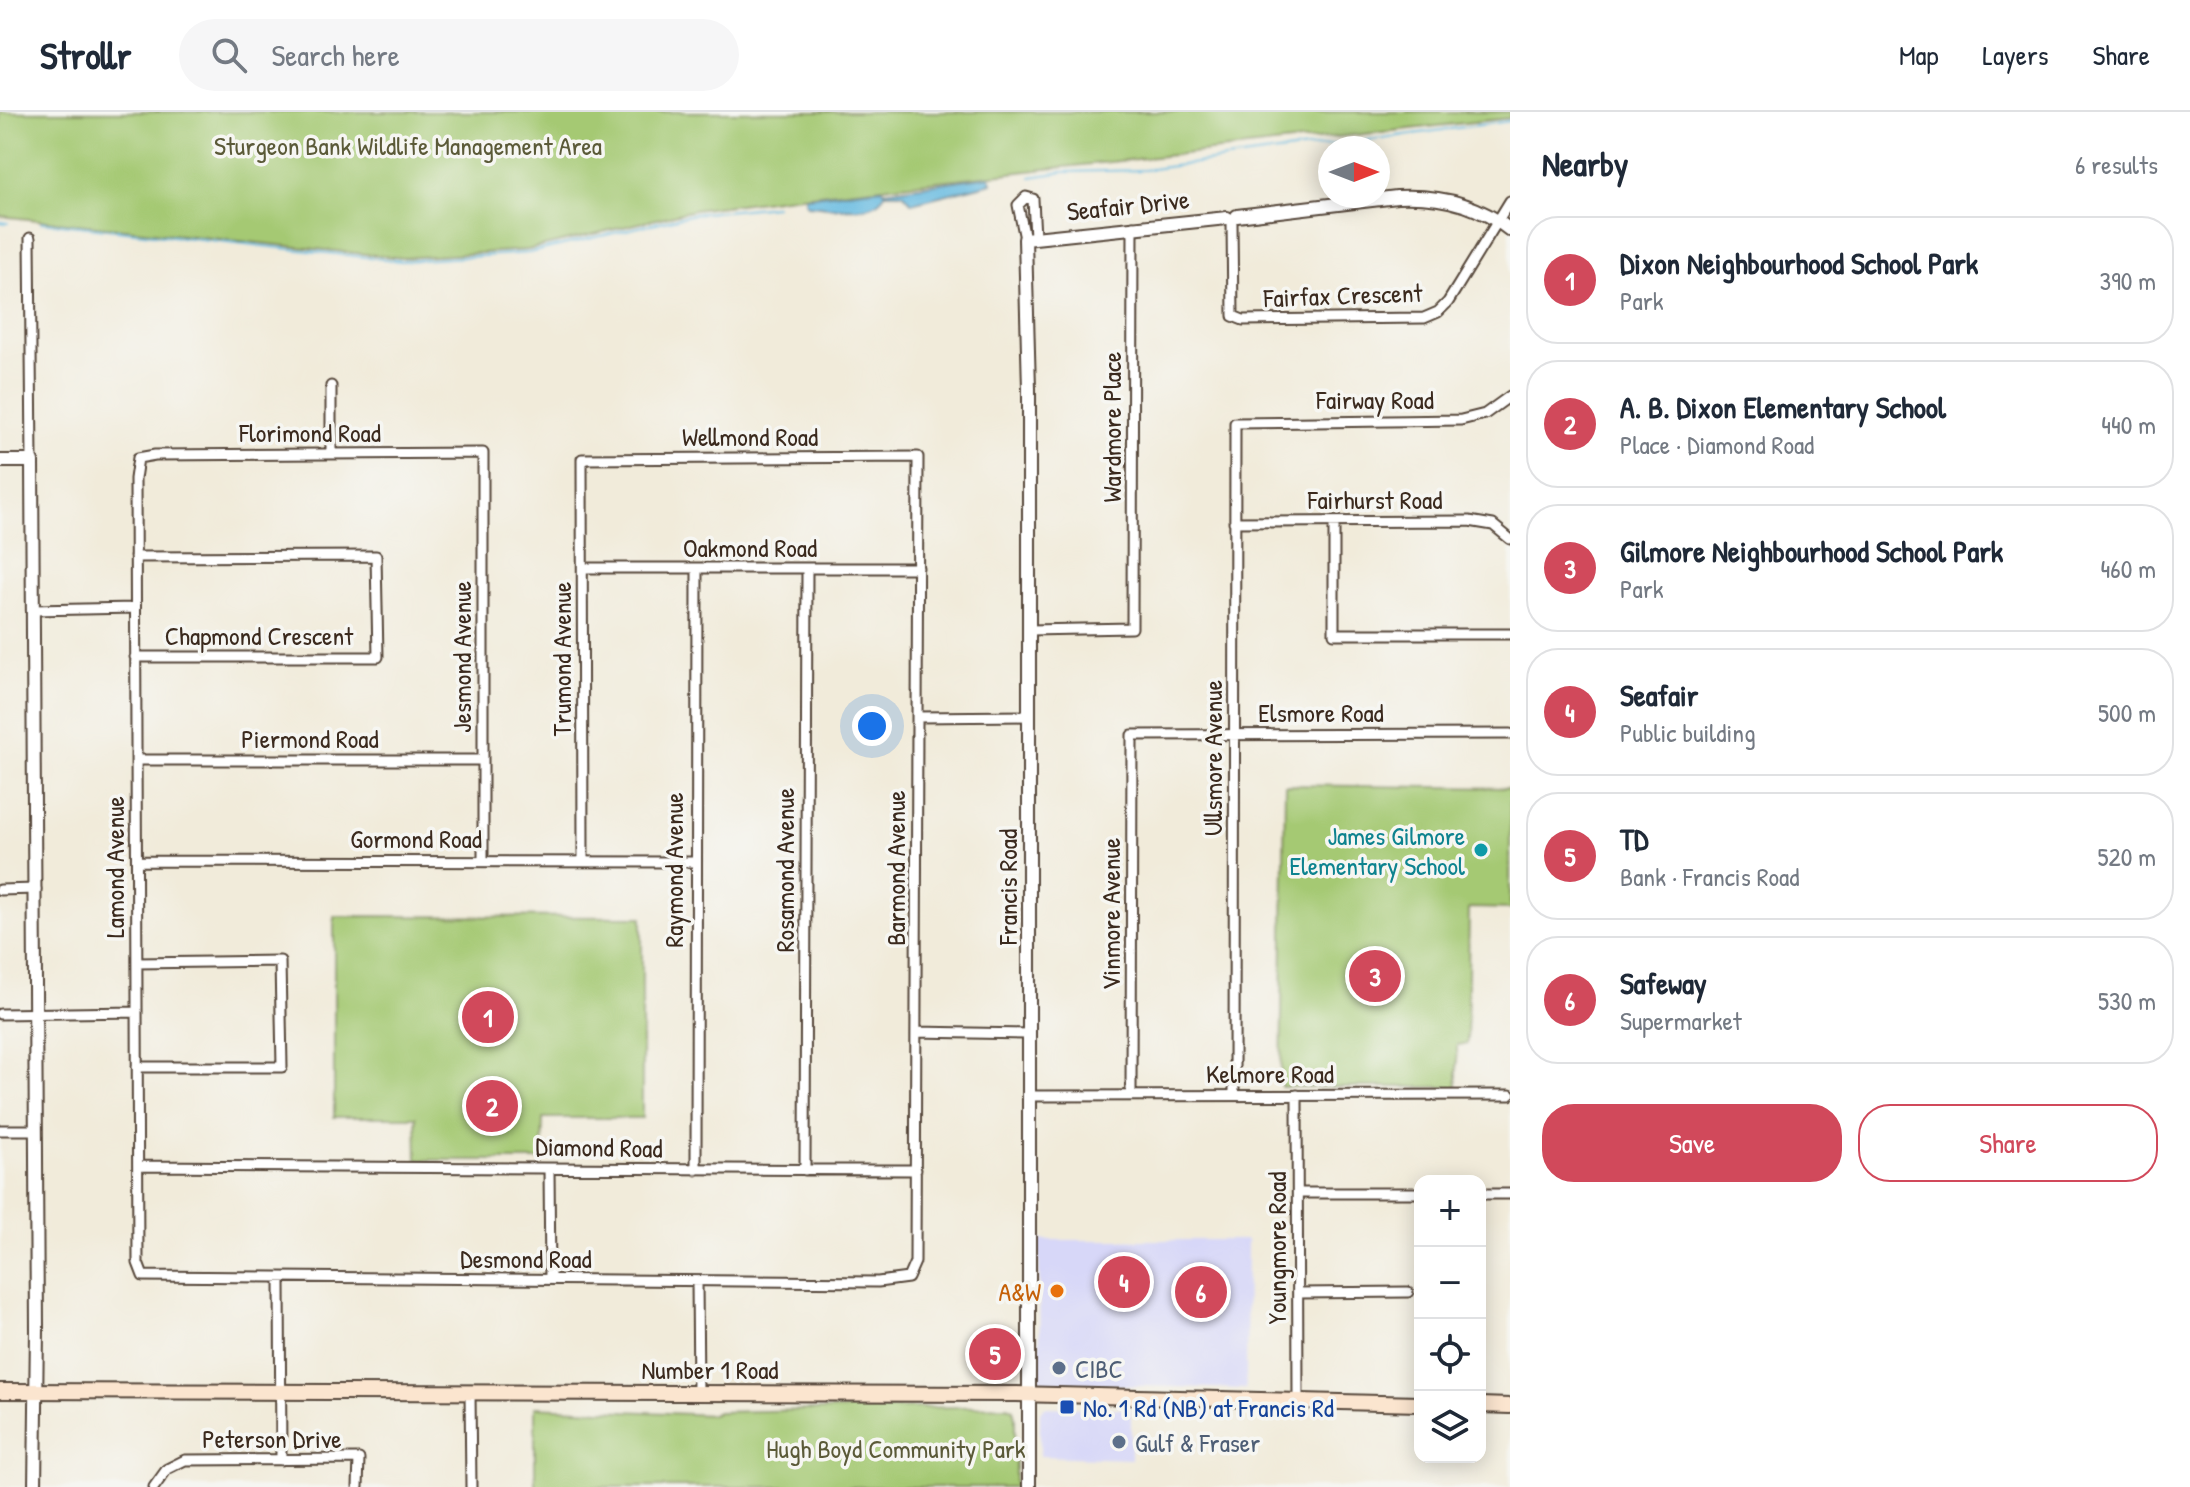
<!DOCTYPE html>
<meta charset="utf-8">
<style>
:root{--surface:#fff;--page:#f6f6f7;--text:#1f2937;--muted:#747a83;--line:#e0e1e3;--accent:#d1495b}
body{margin:0;font-family:"Patrick Hand",sans-serif;background:var(--page);color:var(--text)}
.controls{position:absolute;right:24px;bottom:24px;display:grid;overflow:hidden;border-radius:16px;box-shadow:0 4px 20px #0003}
.controls button{width:72px;height:72px;display:grid;place-items:center;padding:0;border:0;border-bottom:2px solid var(--line);background:var(--surface);color:var(--text);font:40px sans-serif}
.compass{position:absolute;left:1318px;top:24px;width:72px;height:72px;border-radius:50%;background:var(--surface);box-shadow:0 4px 20px #0003;rotate:90deg}
.you{position:absolute;left:872px;top:614px;width:28px;height:28px;margin:-20px;border:6px solid #fff;border-radius:50%;background:#1a73e8;box-shadow:0 0 0 12px #1a73e833}
.badge{display:grid;place-items:center;width:52px;height:52px;border-radius:50%;background:var(--accent);color:#fff;font-size:26px;font-weight:700}
.pin{position:absolute;translate:-50% -50%;border:4px solid #fff;box-shadow:0 2px 8px #0006}
.list{margin:0;padding:0;list-style:none}
h2{display:flex;justify-content:space-between;align-items:center;height:104px;margin:0;padding:0 32px;font-size:34px}
h2 small{font-size:26px;font-weight:400;color:var(--muted)}
.list li{display:grid;grid-template-columns:52px 1fr auto;gap:24px;align-items:center;box-sizing:border-box;height:128px;margin:0 16px 16px;padding:0 16px;border:2px solid var(--line);border-radius:32px}
.list b{display:block;font-size:30px;white-space:nowrap}
.list p{margin:0;font-size:26px;white-space:nowrap;color:var(--muted)}
.list em{font-size:26px;font-style:normal;color:var(--muted)}
.actions{display:flex;gap:16px;padding:24px 32px}
.actions a{flex:1;padding:18px 0;border:2px solid var(--accent);border-radius:32px;text-align:center;font-size:28px;color:var(--accent)}
.actions .main{background:var(--accent);color:#fff}
.icon{flex:none;width:44px;height:44px;fill:none;stroke:currentColor;stroke-width:2;stroke-linecap:round;stroke-linejoin:round}
.map{position:relative;flex:none;width:1510px;height:1375px;overflow:hidden}
header{display:flex;align-items:center;gap:48px;box-sizing:border-box;height:112px;padding:0 40px;background:var(--surface);border-bottom:2px solid var(--line)}
header strong{font-size:38px}
nav{display:flex;gap:44px;margin-inline-start:auto;font-size:28px}
.search{width:560px;height:72px;background:var(--page);display:flex;align-items:center;gap:20px;box-sizing:border-box;padding:0 28px;border-radius:44px;color:var(--muted);font-size:30px}
main{display:flex}
aside{flex:1;background:var(--surface)}
.map>svg:first-child{display:block}
</style>
<header>
<strong>Strollr</strong>
<div class="search"><svg class="icon" aria-label="search" viewBox="0 0 24 24"><circle cx="10" cy="10" r="6"/><path d="M15 15l6 6"/></svg>Search here</div>
<nav><a>Map</a><a>Layers</a><a>Share</a></nav>
</header>
<main>
<div class="map">
<svg width="1510" height="1375" viewBox="0 0 1510 1375">
<rect width="100%" height="100%" fill="#f6f6f2"/>
<filter id="ink" filterUnits="userSpaceOnUse"><feTurbulence type="fractalNoise" baseFrequency=".0125" numOctaves="2"/><feDisplacementMap in="SourceGraphic" scale="16" xChannelSelector="R" yChannelSelector="G"/><feConvolveMatrix kernelMatrix="1 2 1 2 8 2 1 2 1" color-interpolation-filters="sRGB"/></filter>
<filter id="wash" filterUnits="userSpaceOnUse"><feTurbulence type="fractalNoise" baseFrequency=".006" numOctaves="4" result="noise"/><feDisplacementMap in="SourceGraphic" scale="32" xChannelSelector="R" yChannelSelector="G"/><feGaussianBlur stdDeviation="1.8" result="paint"/><feColorMatrix in="noise" values="0 0 0 0 0 0 0 0 0 0 0 0 0 0 0 0 0 1.4 0 .05"/><feComposite in="paint" operator="in"/></filter>
<g filter="url(#wash)">
<rect width="100%" height="100%" fill="#f1ebda"/>
<!-- built -->
<path fill="#d7d7f8" d="M1039,1128H1247L1246,1277L1044,1271L1040,1267Z
M1044,1295L1131,1297V1347L1040,1344V1300Z"/>
<!-- green -->
<path fill="#a5c973" stroke="#707a48" stroke-width="2" d="M0,0H1510V6L792,85L694,98L528,138L403,146L0,104Z
M1285,673L1510,676V797L1469,796L1467,932L1457,933V975H1281Z
M334,804L642,805V1006H543L542,1048H417L416,1005H334Z
M1007,1294L1013,1297L1015,1305V1375H535V1295L712,1303L718,1300Z"/>
<!-- water -->
<path fill="#63b9e0" stroke="#4f727f" stroke-width="2" d="M990,64L992,71L912,91L903,81H885C876,105 828,94 807,93L805,89V85L882,76L885,79Z"/>
<g fill="none" stroke-linecap="round" stroke-linejoin="round">
<!-- stream -->
<path stroke="#63b9e0" stroke-width="2" d="M1031,65L1063,60L1144,58L1510,9
M0,110L8,111
M41,110L402,149L529,141L694,102L775,94"/>
</g>
</g>
<g filter="url(#ink)">
<g fill="none" stroke-linecap="round" stroke-linejoin="round">
<!-- minor casing -->
<g stroke="#56473a" stroke-width="13">
<path id="minor" d="M1232,111L1233,204L1243,208L1424,206L1438,200L1448,190L1510,89
M30,126L32,349
M1025,127L1018,93L1026,85L1033,87L1035,125
M331,274V342
M1234,410L1469,409L1493,413L1510,427
M1334,410V522H1510
M583,456H918
M33,498L135,496
M1030,518L1132,516L1133,114
M135,545H378L376,444L135,445
M917,605L1030,604
M136,648H483
M483,748V341L155,343L138,346L135,367L138,1151L143,1164L878,1170L908,1166L915,1150L918,345L582,347L583,747
M137,749L694,750
M0,778L36,777
M137,851L280,849L282,955H137
M0,902L137,900
M916,920L1028,922
M1131,982L1132,623L1510,622
M1234,982L1235,311L1461,308L1485,302L1510,284
M1297,983L1298,1289
M1029,984L1510,983
M0,1018H36
M138,1054L916,1058
M549,1057L550,1167
M696,1058L697,458
M805,1058L807,457
M1298,1081H1420
M1480,1082H1510
M280,1167L281,1348
M697,1169L698,1281
M1298,1181L1408,1180
M470,1281L471,1375
M154,1375L167,1357L185,1348L359,1347L358,1375"/>
</g>
<!-- tertiary casing -->
<g stroke="#56473a" stroke-width="16">
<path id="tertiary" d="M1237,104L1397,85C1438,83 1478,92 1510,118
M0,349H32L37,1218L35,1375
M1029,1375V277L1025,127L1227,106"/>
</g>
<!-- secondary casing -->
<g stroke="#56473a" stroke-width="18">
<path id="secondary" d="M0,1279L1016,1282L1420,1292
M1480,1293L1510,1294"/>
</g>
<!-- minor -->
<use href="#minor" stroke="#fff" stroke-width="9"/>
<!-- tertiary -->
<use href="#tertiary" stroke="#fff" stroke-width="12"/>
<!-- secondary -->
<use href="#secondary" stroke="#fbe5cf" stroke-width="14"/>
</g>
</g>
<!-- markers -->
<circle fill="#0f9aa8" stroke="#f6f6f2" stroke-width="3" cx="1481" cy="738" r="8"/>
<circle fill="#e8710a" stroke="#f6f6f2" stroke-width="3" cx="1057" cy="1179" r="8"/>
<g fill="#5c6f8a" stroke="#f6f6f2" stroke-width="3">
<circle cx="1059" cy="1256" r="8"/>
<circle cx="1119" cy="1330" r="8"/>
</g>
<rect fill="#1a4fb4" stroke="#f6f6f2" stroke-width="3" x="1059" y="1287" width="16" height="16" rx="4"/>
<g text-anchor="middle" dominant-baseline="central" stroke-width="7" stroke-linejoin="round" paint-order="stroke">
<!-- park labels -->
<g font-size="26" fill="#5b5a38" stroke="#f6f6f2">
<text x="408" y="33">Sturgeon Bank Wildlife Management Area</text>
<text x="896" y="1336">Hugh Boyd Community Park</text>
</g>
<!-- street labels -->
<g font-size="26" fill="#3b2a1e" stroke="#f6f6f2">
<text transform="translate(1128 93) rotate(-6)">Seafair Drive</text>
<text transform="translate(1343 183) rotate(-2)">Fairfax Crescent</text>
<text x="1375" y="287">Fairway Road</text>
<text transform="translate(1111 315) rotate(-90)">Wardmore Place</text>
<text x="310" y="320">Florimond Road</text>
<text x="750" y="324">Wellmond Road</text>
<text x="1375" y="387">Fairhurst Road</text>
<text x="750" y="435">Oakmond Road</text>
<text x="259" y="523">Chapmond Crescent</text>
<text transform="translate(461 545) rotate(-90)">Jesmond Avenue</text>
<text transform="translate(561 547) rotate(-90)">Trumond Avenue</text>
<text x="1321" y="600">Elsmore Road</text>
<text x="310" y="626">Piermond Road</text>
<text transform="translate(1212 646) rotate(-90)">Ullsmore Avenue</text>
<text x="416" y="726">Gormond Road</text>
<text transform="translate(114 755) rotate(-90)">Lamond Avenue</text>
<text transform="translate(895 756) rotate(-90)">Barmond Avenue</text>
<text transform="translate(673 758) rotate(-90)">Raymond Avenue</text>
<text transform="translate(784 758) rotate(-90)">Rosamond Avenue</text>
<text transform="translate(1007 775) rotate(-90)">Francis Road</text>
<text transform="translate(1110 802) rotate(-90)">Vinmore Avenue</text>
<text x="1270" y="961">Kelmore Road</text>
<text transform="translate(599 1035) rotate(1)">Diamond Road</text>
<text transform="translate(1276 1136) rotate(-90)">Youngmore Road</text>
<text x="526" y="1146">Desmond Road</text>
<text x="710" y="1257">Number 1 Road</text>
<text x="272" y="1326">Peterson Drive</text>
</g>
<!-- culture labels -->
<g font-size="26" fill="#0d838f" stroke="#f6f6f2" text-anchor="end">
<text x="1465" y="723">James Gilmore<tspan x="1465" dy="30">Elementary School</tspan></text>
</g>
<!-- food labels -->
<g font-size="26" fill="#c56008" stroke="#f6f6f2" text-anchor="end">
<text x="1041" y="1179">A&amp;W</text>
</g>
<!-- service labels -->
<g font-size="26" fill="#4e5e75" stroke="#f6f6f2" text-anchor="start">
<text x="1075" y="1256">CIBC</text>
<text x="1135" y="1330">Gulf &amp; Fraser</text>
</g>
<!-- transit labels -->
<g font-size="26" fill="#164399" stroke="#f6f6f2" text-anchor="start">
<text x="1083" y="1295">No. 1 Rd (NB) at Francis Rd</text>
</g>
</g>
</svg>
<div class="controls">
<button>+</button>
<button>−</button>
<button><svg class="icon" aria-label="locate" viewBox="0 0 24 24"><circle cx="12" cy="12" r="6"/><path d="M12 2v4M12 18v4M2 12h4M18 12h4"/></svg></button>
<button><svg class="icon" aria-label="layers" viewBox="0 0 24 24"><path d="M12 4l9 5-9 5-9-5zM3 14l9 5 9-5"/></svg></button>
</div>
<svg class="compass" viewBox="-18 -18 36 36"><path d="M0-13l5 13h-10z" fill="#e53935"/><path d="M0 13l5-13h-10z" fill="#747a83"/></svg>
<div class="you"></div>
<div class="pin badge" style="left:488px;top:905px">1</div>
<div class="pin badge" style="left:492px;top:994px">2</div>
<div class="pin badge" style="left:1375px;top:864px">3</div>
<div class="pin badge" style="left:1124px;top:1170px">4</div>
<div class="pin badge" style="left:995px;top:1242px">5</div>
<div class="pin badge" style="left:1201px;top:1180px">6</div>
</div>
<aside>
<h2>Nearby<small>6 results</small></h2>
<ul class="list">
<li><span class="badge">1</span><div><b>Dixon Neighbourhood School Park</b><p>Park</p></div><em>390 m</em></li>
<li><span class="badge">2</span><div><b>A. B. Dixon Elementary School</b><p>Place · Diamond Road</p></div><em>440 m</em></li>
<li><span class="badge">3</span><div><b>Gilmore Neighbourhood School Park</b><p>Park</p></div><em>460 m</em></li>
<li><span class="badge">4</span><div><b>Seafair</b><p>Public building</p></div><em>500 m</em></li>
<li><span class="badge">5</span><div><b>TD</b><p>Bank · Francis Road</p></div><em>520 m</em></li>
<li><span class="badge">6</span><div><b>Safeway</b><p>Supermarket</p></div><em>530 m</em></li>
</ul>
<div class="actions"><a class="main">Save</a><a>Share</a></div>
</aside>
</main>
